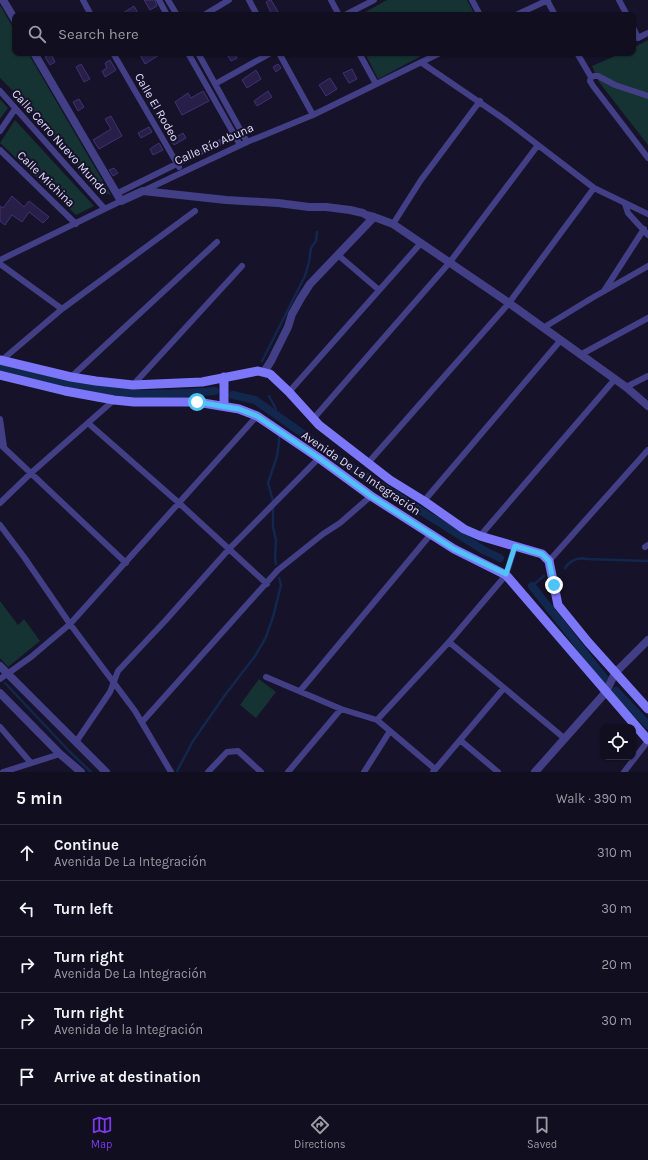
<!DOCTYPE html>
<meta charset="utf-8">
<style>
:root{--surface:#100e1f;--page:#1e1c2c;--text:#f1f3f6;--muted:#9c9ca4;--line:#302e3d;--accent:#7c3aed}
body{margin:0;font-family:Karla,sans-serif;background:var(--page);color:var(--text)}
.controls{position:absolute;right:12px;bottom:12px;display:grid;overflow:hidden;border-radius:8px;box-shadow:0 1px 3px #0004}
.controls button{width:36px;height:36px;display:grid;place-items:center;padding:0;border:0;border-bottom:1px solid var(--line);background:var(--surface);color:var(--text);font:20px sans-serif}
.stop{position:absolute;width:12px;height:12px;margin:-9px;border:3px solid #4fc3f7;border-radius:50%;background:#fff}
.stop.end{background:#4fc3f7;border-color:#fff;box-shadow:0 1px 4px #0008}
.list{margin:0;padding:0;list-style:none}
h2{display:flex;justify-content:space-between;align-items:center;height:52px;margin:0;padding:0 16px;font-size:17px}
h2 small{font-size:13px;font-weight:400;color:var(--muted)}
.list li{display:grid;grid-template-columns:26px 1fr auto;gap:12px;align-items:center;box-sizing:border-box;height:56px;padding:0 16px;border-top:1px solid var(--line)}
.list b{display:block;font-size:15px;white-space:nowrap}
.list p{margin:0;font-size:13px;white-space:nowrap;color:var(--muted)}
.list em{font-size:13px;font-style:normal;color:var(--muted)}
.icon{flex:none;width:22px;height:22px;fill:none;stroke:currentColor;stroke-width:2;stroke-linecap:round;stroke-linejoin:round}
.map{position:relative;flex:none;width:648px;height:772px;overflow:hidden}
.search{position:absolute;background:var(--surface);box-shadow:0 1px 3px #0004;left:12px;right:12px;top:12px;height:44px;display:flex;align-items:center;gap:10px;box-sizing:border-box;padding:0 14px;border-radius:8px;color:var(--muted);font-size:15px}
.sheet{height:332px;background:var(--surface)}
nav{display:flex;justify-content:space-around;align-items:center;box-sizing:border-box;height:56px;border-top:1px solid var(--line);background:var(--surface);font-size:11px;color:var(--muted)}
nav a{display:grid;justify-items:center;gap:2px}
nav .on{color:var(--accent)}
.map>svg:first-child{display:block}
</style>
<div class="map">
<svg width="648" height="772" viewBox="0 0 648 772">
<rect width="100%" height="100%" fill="#161229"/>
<!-- green -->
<path fill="#153332" d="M387,0H467L475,15H360Z
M0,5L15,31V53H28L111,195L97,190L30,108L0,78Z
M648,40V145L599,82L592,66L622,53H633V48Z
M365,53H427L378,79Z
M0,99L8,108L0,119Z
M15,120L94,206L76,215L0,143Z
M0,601L18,625L24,619L40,641L8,667L0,658Z
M259,679L276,692L256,718L240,705Z"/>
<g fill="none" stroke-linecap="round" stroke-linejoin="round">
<!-- stream -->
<path stroke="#11274d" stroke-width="2.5" d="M262,361L305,276L309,262L311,248L316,241L317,232
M269,396L276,409
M276,564L275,559L276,540L273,527V501L268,483L277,456L279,442V434
M565,568C571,559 578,557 587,559L648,561
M532,586L544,576
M5,683L70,752L91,772
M177,771L193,741L225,695L255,656L266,637L273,617L281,585L279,578"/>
<!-- canal -->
<path stroke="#11274d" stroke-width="8" d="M0,366C48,379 97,392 147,394C170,394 192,393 215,391
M233,395L255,400L346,464L485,551L500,558
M532,586L609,684
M616,691L648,725"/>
</g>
<!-- building -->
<path fill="#281f49" stroke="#403274" d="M144,0H155L157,6L150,10Z
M270,0H271L280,15H272L266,2Z
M134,6L139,15H120Z
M139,53H162L145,64Z
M234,53L237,58L231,61L228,56Z
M51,54L55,62L50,65L45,57Z
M110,60L116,70L105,77L102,71L107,68L105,63Z
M81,64L90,79L84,82L76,67Z
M278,64L281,68L276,72L273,67Z
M352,69L357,79L349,83L343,73Z
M256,70L261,79L247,88L242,80Z
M330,78L337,89L326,96L319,85Z
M203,91L209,101L182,115L175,102L188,93L191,98Z
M268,91L272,97L257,106L254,101Z
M79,99L84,107L78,111L73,102Z
M111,116L122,136L99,149L93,140L111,129L105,119Z
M149,127L152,132L141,138L138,133Z
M183,133L186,138L174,145L171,140Z
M159,143L163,150L153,155L150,149Z
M114,168L118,173L113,176L109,170Z
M12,196L24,207L29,201L49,217L43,223L29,212L22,222L12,215L5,225L0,221V206L3,208Z"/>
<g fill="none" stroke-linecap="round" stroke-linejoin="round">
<!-- minor -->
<path stroke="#433f86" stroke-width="6" d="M83,0L91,15
M159,0L167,15
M168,0L177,15
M249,0L257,15
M331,0L339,15
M472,0L480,15
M547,0L555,15
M619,0L627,15
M204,15L229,0
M345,15L374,0
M516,15L548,0
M633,27L638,38L648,33
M113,53L179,167
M188,53L240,145
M198,53L247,142
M279,53L313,115
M359,53L376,84
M577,53L591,77
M422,63L504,119L594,188L648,214
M215,84L271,53
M0,91L104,208
M648,96L615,85L598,76H594L591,77L590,81L593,86L648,158
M0,131L15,109
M0,150L76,224
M143,191L247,142L313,115L440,53
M118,193L241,132
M625,204L628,213L648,235
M393,224L421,180L480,101
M338,255L379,290
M0,260L121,201
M0,264L62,309
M604,291L644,229
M543,328L592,298L648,266
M580,355L648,318
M2,360L62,309L195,211
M71,377L217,242
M133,385L242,266
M626,387L648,376
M289,392L421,243
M314,418L347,380L450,262L538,145
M0,419L4,447
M88,423L179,503L267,584
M0,444L126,563
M368,463L509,303L594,188
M424,501L560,341
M0,503L31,473L114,400
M0,525L24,557L70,624L135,711L171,772
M480,536L615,379
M645,547L648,545
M549,561L648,450
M449,642L564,738
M266,677L341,709L377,720L449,642L506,575L515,546
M0,679L31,657L70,624L257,416
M300,691L431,534
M377,720L435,769
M142,722L278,570L323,534L340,523L371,496
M0,727L31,763
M460,740L498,772
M76,742L110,692L118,671L165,621L229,549L319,458
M3,772L60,754
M208,772L227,752L238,751L261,772
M288,772L341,709
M364,772L390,731
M433,772L504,688
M624,772L648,741"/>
<!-- tertiary -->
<path stroke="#433f86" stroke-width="8" d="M3,0L15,20
M34,53L121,201L143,191L226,200L278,203L309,207H326L350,210L363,213L366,215L374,217L393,224L509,303L626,387L648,406
M264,372L271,361L288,327L292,314L301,298L310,284L374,217
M0,666L106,772
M0,693L60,754L81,772
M535,772L606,692L615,673L648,640"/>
<!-- secondary -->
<path stroke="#7c77f9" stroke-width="9" d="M0,360L71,377L96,381L133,385L202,382L258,371L270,374L289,392L319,425L390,480L424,501L464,529L480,536L542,554L549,561L558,605L588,642L648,709
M0,375L65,391L114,400L134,402H197L239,409L257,416L319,458L371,496L454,549L506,575L648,740
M224,377V406"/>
</g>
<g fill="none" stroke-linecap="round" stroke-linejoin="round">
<!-- route -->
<path stroke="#4fc3f7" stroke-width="5" d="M197,402L239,409L257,416L319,458L371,496L454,549L506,574L515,546L542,554L549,561L554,585"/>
</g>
<g text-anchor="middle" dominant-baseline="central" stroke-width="4" stroke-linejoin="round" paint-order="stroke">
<!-- street labels -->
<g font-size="12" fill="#e0dbfd" stroke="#161229">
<text transform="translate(157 107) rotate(60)">Calle El Rodeo</text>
<text transform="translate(60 142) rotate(48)">Calle Cerro Nuevo Mundo</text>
<text transform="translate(214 144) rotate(-24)">Calle Río Abuna</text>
<text transform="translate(46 179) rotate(44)">Calle Michina</text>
<text transform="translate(361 473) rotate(34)">Avenida De La Integración</text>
</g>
</g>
</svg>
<div class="controls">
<button><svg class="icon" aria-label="locate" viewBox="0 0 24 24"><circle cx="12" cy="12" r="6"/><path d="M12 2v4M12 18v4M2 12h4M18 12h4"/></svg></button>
</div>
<div class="stop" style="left:197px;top:402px"></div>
<div class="stop end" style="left:554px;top:585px"></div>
<div class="search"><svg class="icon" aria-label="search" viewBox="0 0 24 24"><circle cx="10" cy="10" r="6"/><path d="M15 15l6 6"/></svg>Search here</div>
</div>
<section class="sheet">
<h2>5 min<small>Walk · 390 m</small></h2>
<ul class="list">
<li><svg class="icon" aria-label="ahead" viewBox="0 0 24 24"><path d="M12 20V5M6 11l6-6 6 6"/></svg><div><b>Continue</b><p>Avenida De La Integración</p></div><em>310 m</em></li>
<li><svg class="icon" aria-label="left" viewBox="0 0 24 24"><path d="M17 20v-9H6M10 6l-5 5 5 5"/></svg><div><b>Turn left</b></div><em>30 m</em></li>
<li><svg class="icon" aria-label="right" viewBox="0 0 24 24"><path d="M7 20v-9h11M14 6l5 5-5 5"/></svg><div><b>Turn right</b><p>Avenida De La Integración</p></div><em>20 m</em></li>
<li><svg class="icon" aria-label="right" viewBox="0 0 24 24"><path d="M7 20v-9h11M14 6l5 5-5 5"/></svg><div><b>Turn right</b><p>Avenida de la Integración</p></div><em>30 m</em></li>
<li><svg class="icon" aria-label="arrive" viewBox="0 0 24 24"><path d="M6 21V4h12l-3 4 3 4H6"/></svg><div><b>Arrive at destination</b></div></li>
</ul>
</section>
<nav>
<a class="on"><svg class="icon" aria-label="map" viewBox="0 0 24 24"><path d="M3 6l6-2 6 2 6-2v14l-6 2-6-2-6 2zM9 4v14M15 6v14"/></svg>Map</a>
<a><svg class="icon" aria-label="directions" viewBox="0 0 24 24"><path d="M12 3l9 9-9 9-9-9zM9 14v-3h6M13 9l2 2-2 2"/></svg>Directions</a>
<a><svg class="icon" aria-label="saved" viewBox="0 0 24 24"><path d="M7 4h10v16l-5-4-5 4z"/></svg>Saved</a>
</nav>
